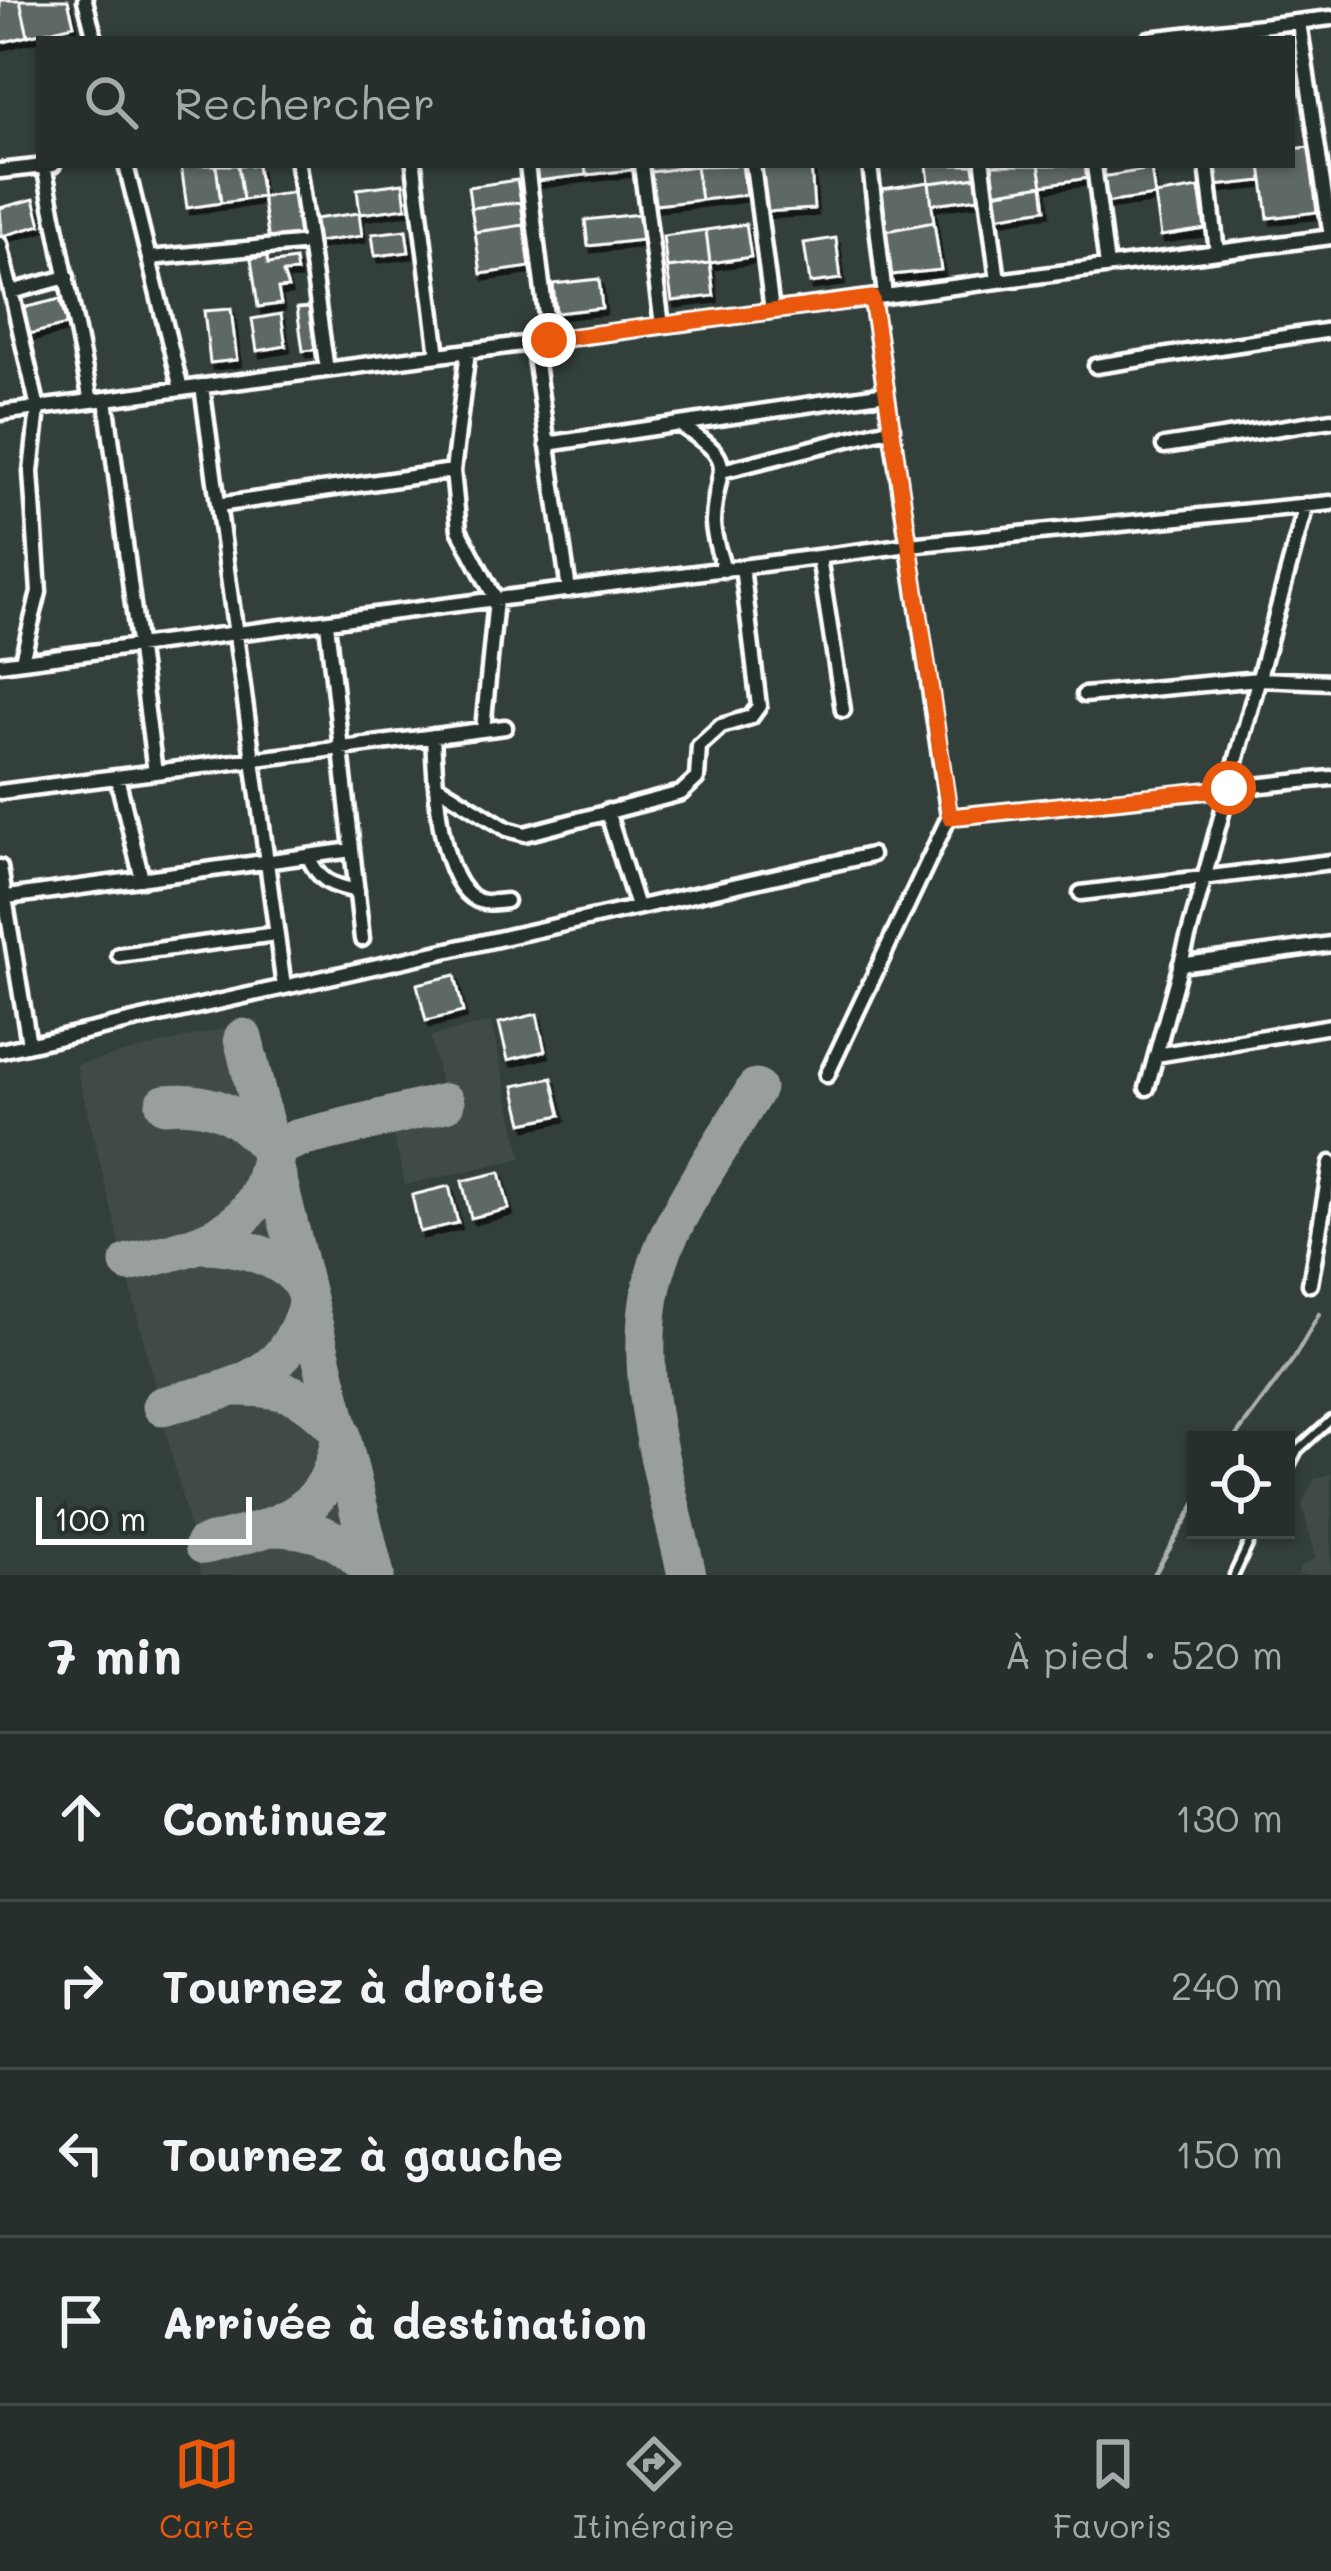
<!DOCTYPE html>
<html lang="fr">
<meta charset="utf-8">
<style>
:root{--surface:#262f2c;--page:#2e3734;--text:#f1f3f6;--muted:#a4a9a9;--line:#424a48;--accent:#ea580c}
body{margin:0;font-family:Mali,sans-serif;background:var(--page);color:var(--text)}
.controls{position:absolute;right:36px;bottom:36px;display:grid;overflow:hidden;border-radius:0px;box-shadow:0 3px 9px #0004}
.controls button{width:108px;height:108px;display:grid;place-items:center;padding:0;border:0;border-bottom:3px solid var(--line);background:var(--surface);color:var(--text);font:60px sans-serif}
.scale{position:absolute;left:36px;bottom:30px;width:216px;box-sizing:border-box;padding-left:12px;border:6px solid #fff;border-top:0;font-size:33px;line-height:42px;white-space:nowrap;color:#fff;-webkit-text-stroke:9px #26332d;paint-order:stroke}
.stop{position:absolute;width:36px;height:36px;margin:-27px;border:9px solid #ea580c;border-radius:50%;background:#fff}
.stop.end{background:#ea580c;border-color:#fff;box-shadow:0 3px 12px #0008}
.list{margin:0;padding:0;list-style:none}
h2{display:flex;justify-content:space-between;align-items:center;height:156px;margin:0;padding:0 48px;font-size:51px}
h2 small{font-size:39px;font-weight:400;color:var(--muted)}
.list li{display:grid;grid-template-columns:78px 1fr auto;gap:36px;align-items:center;box-sizing:border-box;height:168px;padding:0 48px;border-top:3px solid var(--line)}
.list b{display:block;font-size:45px;white-space:nowrap}
.list em{font-size:39px;font-style:normal;color:var(--muted)}
.icon{flex:none;width:66px;height:66px;fill:none;stroke:currentColor;stroke-width:2;stroke-linecap:round;stroke-linejoin:round}
.map{position:relative;flex:none;width:1331px;height:1575px;overflow:hidden}
.search{position:absolute;background:var(--surface);box-shadow:0 3px 9px #0004;left:36px;right:36px;top:36px;height:132px;display:flex;align-items:center;gap:30px;box-sizing:border-box;padding:0 42px;border-radius:0px;color:var(--muted);font-size:45px}
.sheet{height:828px;background:var(--surface)}
nav{display:flex;justify-content:space-around;align-items:center;box-sizing:border-box;height:168px;border-top:3px solid var(--line);background:var(--surface);font-size:33px;color:var(--muted)}
nav a{display:grid;justify-items:center;gap:6px}
nav .on{color:var(--accent)}
.map>svg:first-child{display:block}
</style>
<div class="map">
<svg width="1331" height="1575" viewBox="0 0 1331 1575">
<defs>
<filter id="shadow"><feDropShadow dx="3.5" dy="6" stdDeviation="0" flood-color="#0009"/></filter>
</defs>
<rect width="100%" height="100%" fill="#333f3a"/>
<filter id="ink" filterUnits="userSpaceOnUse"><feTurbulence type="fractalNoise" baseFrequency=".00833" numOctaves="2"/><feDisplacementMap in="SourceGraphic" scale="24" xChannelSelector="R" yChannelSelector="G"/><feConvolveMatrix kernelMatrix="1 2 1 2 8 2 1 2 1" color-interpolation-filters="sRGB"/></filter>
<g filter="url(#ink)">
<!-- built -->
<path fill="#404c47" d="M258,1020L394,1575H201L76,1065Z
M491,1022L522,1158L405,1185L389,1116L445,1103L430,1036Z
M1331,1474V1575H1299L1298,1568L1315,1558L1302,1503L1316,1478Z"/>
<g fill="none" stroke-linecap="round" stroke-linejoin="round">
<!-- stream -->
<path stroke="#abb0ae" stroke-width="4.5" d="M1233,1440L1294,1358L1319,1314
M1154,1575L1196,1503"/>
<!-- taxiway -->
<path stroke="#999f9c" stroke-width="39" d="M243,1038L375,1575
M271,1151L296,1139L445,1103
M129,1263C202,1244 259,1238 271,1151C241,1115 212,1099 165,1104
M162,1406C198,1396 238,1391 268,1368C281,1359 290,1346 297,1331C301,1322 309,1306 306,1295C297,1258 232,1243 201,1244
M271,1527C316,1527 346,1540 374,1575
M204,1545C277,1526 329,1520 341,1433C306,1394 286,1386 233,1387
M687,1575C664,1469 619,1346 667,1240C691,1187 727,1138 756,1088"/>
</g>
<!-- building -->
<path fill="#5f6964" stroke="#fff" stroke-width="3" filter="url(#shadow)" d="M0,0H20L28,36L0,43Z
M20,0H68L74,25L28,36Z
M1254,32L1255,39H1199Z
M1309,147L1317,212L1268,218L1261,165H1292V149Z
M181,165H216L221,203L187,208Z
M216,165H238L243,200L221,203Z
M238,165H257L262,197L243,200Z
M535,165H585L586,175L537,181Z
M585,165H631L632,170L586,175Z
M650,165H696V166L651,172Z
M742,165L746,195L701,200L696,166Z
M760,165H811L814,209L764,212Z
M927,165H976L978,177L929,183Z
M987,165H1039L1043,185L992,193Z
M1039,165H1086L1088,178L1043,185Z
M1212,165H1261L1263,181L1214,186Z
M696,166L701,200L655,205L651,172Z
M1151,169L1155,196L1104,203L1101,177Z
M978,177L980,198L932,204L929,183Z
M517,180L521,202L471,208L468,187Z
M929,182L934,222L886,231L882,189Z
M403,183L406,208L360,214L357,189Z
M1043,185L1046,209L995,217L992,193Z
M1199,188L1205,229L1161,236L1155,195Z
M296,192L303,236L269,241L262,197Z
M34,199L41,225L2,236L0,208Z
M521,202L524,225L475,232L471,208Z
M359,213L362,236L317,242L314,219Z
M640,214L643,240L588,246L585,220Z
M934,222L941,270L891,275L886,231Z
M746,224L751,257L710,263L706,230Z
M524,225L530,267L481,274L475,232Z
M406,230L409,252L375,256L372,234Z
M706,230L710,263L667,268L663,236Z
M836,238L841,279L810,283L804,243Z
M267,256L268,264L295,260L297,272L283,273L288,288L278,289L281,304L258,307L251,259Z
M710,263L714,296L672,301L667,268Z
M599,279L602,308L556,313L553,284Z
M60,299L67,325L25,335L18,309Z
M309,307L315,350L303,351L297,308Z
M231,309L237,360L210,363L204,311Z
M281,314L286,346L257,351L252,319Z
M455,975L463,1012L426,1021L417,984Z
M537,1014L545,1051L508,1060L499,1023Z
M552,1078L561,1115L523,1123L514,1086Z
M500,1172L509,1209L471,1218L462,1181Z
M449,1186L458,1223L420,1232L412,1195Z"/>
<g fill="none" stroke-linecap="round" stroke-linejoin="round">
<!-- lane casing -->
<g stroke="#fff" stroke-width="15">
<path id="lane" d="M1286,1473L1298,1450L1331,1420
M1234,1575L1255,1530"/>
</g>
<!-- street casing -->
<g stroke="#fff" stroke-width="21">
<path id="street" d="M85,0L95,39
M1299,22L1331,237
M1149,39L1331,18
M126,165L181,389
M298,165L327,370
M414,165L438,355
M527,165L549,340
M641,165L662,325
M753,165L772,311
M870,165L885,296
M983,165L998,281
M1094,165L1107,266
M1207,165L1217,252
M44,166L91,401
M0,171L53,165
M0,244L38,408L31,472L39,592L22,660
M149,258L309,243
M11,292L67,277
M533,343L569,590
M468,351L453,471L459,530L496,600L483,729
M1096,366L1331,330
M202,386L284,987
M106,399L155,772
M0,413L1331,237
M680,425C743,465 715,464 713,522C713,537 720,555 724,570
M547,444L886,393
M1164,446L1331,420
M722,471L892,428
M218,505L453,471
M819,557L843,710
M327,623L362,939
M0,664L909,545L1331,503
M1084,695L1259,679L1331,682
M433,736C435,775 437,881 477,900C486,904 496,902 506,901
M117,777L142,879
M436,785L507,829L525,834L681,793L697,778L699,746L721,726L751,717L759,706L742,567
M0,792L505,727
M607,811L637,907
M949,817L1331,778
M308,856C320,882 330,885 357,891
M0,867L29,1044
M1081,893L1331,862
M0,898L352,850
M119,955L276,934
M1180,965L1331,944
M0,1051L871,855
M1156,1055L1331,1026
M827,1075L949,817L872,298
M1147,1088L1306,505
M1310,1284L1331,1163"/>
</g>
<!-- lane -->
<use href="#lane" stroke="#26332d" stroke-width="6"/>
<!-- street -->
<use href="#street" stroke="#26332d" stroke-width="12"/>
</g>
</g>
<g fill="none" stroke-linecap="round" stroke-linejoin="round" filter="url(#ink)">
<!-- route -->
<path stroke="#ea580c" stroke-width="15" d="M549,340L872,298L950,817L1229,788"/>
</g>
</svg>
<div class="controls">
<button><svg class="icon" aria-label="locate" viewBox="0 0 24 24"><circle cx="12" cy="12" r="6"/><path d="M12 2v4M12 18v4M2 12h4M18 12h4"/></svg></button>
</div>
<div class="scale">100 m</div>
<div class="stop" style="left:1229px;top:788px"></div>
<div class="stop end" style="left:549px;top:340px"></div>
<div class="search"><svg class="icon" aria-label="search" viewBox="0 0 24 24"><circle cx="10" cy="10" r="6"/><path d="M15 15l6 6"/></svg>Rechercher</div>
</div>
<section class="sheet">
<h2>7 min<small>À pied · 520 m</small></h2>
<ul class="list">
<li><svg class="icon" aria-label="ahead" viewBox="0 0 24 24"><path d="M12 20V5M6 11l6-6 6 6"/></svg><div><b>Continuez</b></div><em>130 m</em></li>
<li><svg class="icon" aria-label="right" viewBox="0 0 24 24"><path d="M7 20v-9h11M14 6l5 5-5 5"/></svg><div><b>Tournez à droite</b></div><em>240 m</em></li>
<li><svg class="icon" aria-label="left" viewBox="0 0 24 24"><path d="M17 20v-9H6M10 6l-5 5 5 5"/></svg><div><b>Tournez à gauche</b></div><em>150 m</em></li>
<li><svg class="icon" aria-label="arrive" viewBox="0 0 24 24"><path d="M6 21V4h12l-3 4 3 4H6"/></svg><div><b>Arrivée à destination</b></div></li>
</ul>
</section>
<nav>
<a class="on"><svg class="icon" aria-label="map" viewBox="0 0 24 24"><path d="M3 6l6-2 6 2 6-2v14l-6 2-6-2-6 2zM9 4v14M15 6v14"/></svg>Carte</a>
<a><svg class="icon" aria-label="directions" viewBox="0 0 24 24"><path d="M12 3l9 9-9 9-9-9zM9 14v-3h6M13 9l2 2-2 2"/></svg>Itinéraire</a>
<a><svg class="icon" aria-label="saved" viewBox="0 0 24 24"><path d="M7 4h10v16l-5-4-5 4z"/></svg>Favoris</a>
</nav>
